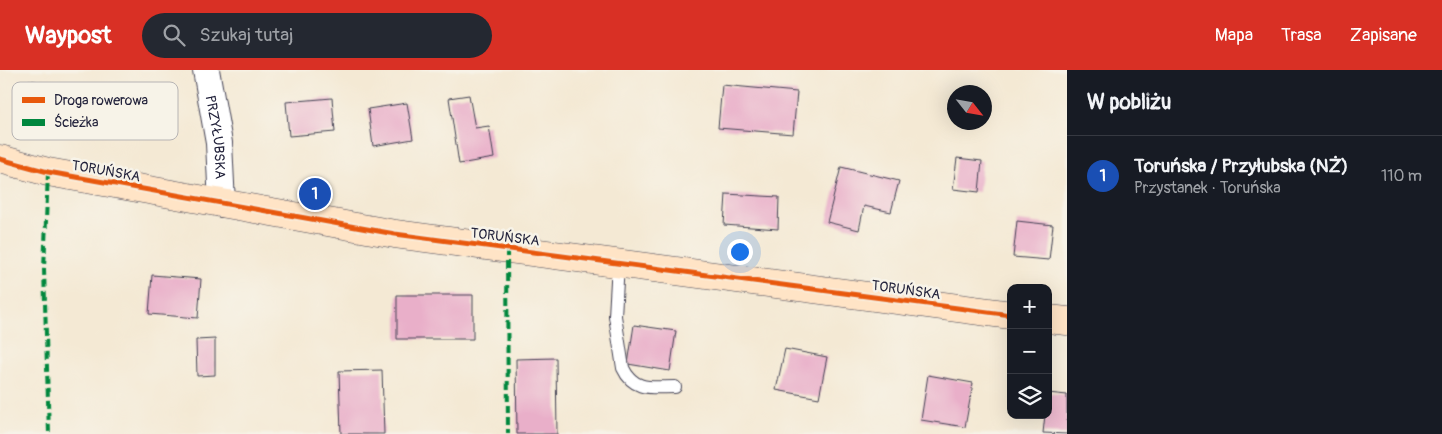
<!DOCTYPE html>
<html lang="pl">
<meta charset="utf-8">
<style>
:root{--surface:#171b24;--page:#242831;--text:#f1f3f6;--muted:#9ea1a6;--line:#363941;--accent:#d93025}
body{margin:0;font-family:Pangolin,sans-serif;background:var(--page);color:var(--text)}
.controls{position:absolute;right:15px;bottom:15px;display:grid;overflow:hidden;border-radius:10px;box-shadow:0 5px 20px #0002}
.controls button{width:45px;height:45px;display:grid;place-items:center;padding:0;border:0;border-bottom:1px solid var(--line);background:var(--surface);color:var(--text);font:25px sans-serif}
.compass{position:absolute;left:947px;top:15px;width:45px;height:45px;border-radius:50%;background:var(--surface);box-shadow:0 5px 20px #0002;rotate:121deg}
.you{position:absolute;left:739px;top:181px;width:18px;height:18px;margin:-12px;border:4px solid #fff;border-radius:50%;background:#1a73e8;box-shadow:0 0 0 8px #1a73e833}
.badge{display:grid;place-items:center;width:32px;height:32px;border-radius:50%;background:var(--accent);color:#fff;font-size:16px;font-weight:700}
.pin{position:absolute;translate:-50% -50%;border:2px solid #fff;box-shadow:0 1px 5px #0006}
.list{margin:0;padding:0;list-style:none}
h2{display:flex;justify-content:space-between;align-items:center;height:65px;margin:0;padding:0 20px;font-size:21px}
h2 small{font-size:16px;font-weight:400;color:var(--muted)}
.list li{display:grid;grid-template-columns:32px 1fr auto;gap:15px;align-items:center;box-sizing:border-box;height:80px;padding:0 20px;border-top:1px solid var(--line)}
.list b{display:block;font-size:19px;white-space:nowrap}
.list p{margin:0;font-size:16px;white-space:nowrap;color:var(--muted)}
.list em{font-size:16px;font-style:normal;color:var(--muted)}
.icon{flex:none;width:28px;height:28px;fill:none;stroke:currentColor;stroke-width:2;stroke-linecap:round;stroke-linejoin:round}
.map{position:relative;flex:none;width:1067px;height:364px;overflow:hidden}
header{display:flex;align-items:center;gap:30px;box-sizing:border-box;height:70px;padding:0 25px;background:var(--accent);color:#fff}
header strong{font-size:24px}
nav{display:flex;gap:28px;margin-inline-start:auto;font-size:18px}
.search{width:350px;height:45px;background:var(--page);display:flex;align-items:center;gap:12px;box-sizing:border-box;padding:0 18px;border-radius:28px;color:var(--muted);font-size:19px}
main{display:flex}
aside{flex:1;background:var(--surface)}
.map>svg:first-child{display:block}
</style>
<header>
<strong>Waypost</strong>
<div class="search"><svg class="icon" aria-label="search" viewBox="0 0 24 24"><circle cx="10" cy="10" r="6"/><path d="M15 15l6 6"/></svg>Szukaj tutaj</div>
<nav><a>Mapa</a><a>Trasa</a><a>Zapisane</a></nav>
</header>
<main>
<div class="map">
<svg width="1067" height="364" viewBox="0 0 1067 364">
<rect width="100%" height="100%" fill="#f7f3e8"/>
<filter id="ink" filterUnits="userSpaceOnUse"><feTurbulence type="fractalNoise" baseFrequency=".02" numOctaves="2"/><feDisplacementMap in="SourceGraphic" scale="10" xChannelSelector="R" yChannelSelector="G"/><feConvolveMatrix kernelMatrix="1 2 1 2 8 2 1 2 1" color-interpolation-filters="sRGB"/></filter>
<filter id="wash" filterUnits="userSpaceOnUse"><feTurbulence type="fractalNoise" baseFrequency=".0096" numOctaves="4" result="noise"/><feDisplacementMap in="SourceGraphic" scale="20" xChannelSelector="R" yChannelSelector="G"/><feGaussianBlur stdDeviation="1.12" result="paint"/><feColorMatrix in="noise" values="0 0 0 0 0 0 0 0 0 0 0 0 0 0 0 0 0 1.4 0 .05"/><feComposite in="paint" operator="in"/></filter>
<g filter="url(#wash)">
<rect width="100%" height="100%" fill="#f4e9d4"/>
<g id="blocks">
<!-- building -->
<path fill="#e9afc9" d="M29,10L70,18L65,43L24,35Z
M722,15L797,22L793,64L718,58Z
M469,25L475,58L489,56L494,88L459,94L449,28Z
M332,28L335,62L289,66L286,32Z
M407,33L413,69L373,76L368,39Z
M957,88L982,91L979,122L953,119Z
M841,97L899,111L891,142L864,136L859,160L827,152Z
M726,124L779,127L778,159L724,155Z
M1017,151L1053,155L1049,190L1013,187Z
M152,205L201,209L198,248L149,244Z
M397,225H473V269H397Z
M634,255L676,261L670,301L628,294Z
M215,269V305L197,306L196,270Z
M785,279L827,287L819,328L776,320Z
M556,288L557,364H517L516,289Z
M382,300L384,364H341L339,301Z
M928,305L973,313L965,357L921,350Z
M1048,323L1067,325V364L1043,363L1045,345H1048Z"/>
</g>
</g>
<g filter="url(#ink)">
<use href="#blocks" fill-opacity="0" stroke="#424052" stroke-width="1"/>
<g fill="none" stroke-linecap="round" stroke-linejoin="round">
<!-- lane casing -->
<g stroke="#424052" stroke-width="14">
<path id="lane" d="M618,193L615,246L623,298C634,322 653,317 675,317"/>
</g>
<!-- street casing -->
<g stroke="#424052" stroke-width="28">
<g id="street">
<path id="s1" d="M206,0L219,73L222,134"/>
</g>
</g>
<!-- secondary casing -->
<g stroke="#424052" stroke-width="29">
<path id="secondary" d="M0,89L48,102L395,164L1011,245
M1048,249L1067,251"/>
</g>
<!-- lane -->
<use href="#lane" stroke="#fff" stroke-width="12"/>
<!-- street -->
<use href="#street" stroke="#fff" stroke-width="26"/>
<!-- secondary -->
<use href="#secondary" stroke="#ffe4c6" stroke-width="28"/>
<!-- quiet -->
<path stroke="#00873e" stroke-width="4" stroke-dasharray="8 4" stroke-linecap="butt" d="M48,102L44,199L49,364
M507,179L508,364"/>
<!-- cycleway casing -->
<g stroke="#f7f3e8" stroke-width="8">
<path id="cycleway" d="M0,89L48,102L395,164L1011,245"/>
</g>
<!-- cycleway -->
<use href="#cycleway" stroke="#e8590c" stroke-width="5"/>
</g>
</g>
<g text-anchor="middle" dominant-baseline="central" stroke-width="5" stroke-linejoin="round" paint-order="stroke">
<!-- street labels -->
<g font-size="14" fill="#22223b" stroke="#f7f3e8">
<text stroke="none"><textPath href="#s1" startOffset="68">PRZYŁUBSKA</textPath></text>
<text transform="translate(106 101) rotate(10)">TORUŃSKA</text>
<text transform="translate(505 167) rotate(7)">TORUŃSKA</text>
<text transform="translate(906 220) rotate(8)">TORUŃSKA</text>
</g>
</g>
<!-- legend -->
<rect x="12" y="12" width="166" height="58" rx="8" fill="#f7f3e8" stroke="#b7b4b4" stroke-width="1"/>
<rect x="22" y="27" width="23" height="6" fill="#e8590c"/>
<rect x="22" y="49" width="23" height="7" fill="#00873e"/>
<g font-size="14" fill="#22223b">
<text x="54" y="35">Droga rowerowa</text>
<text x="54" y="57">Ścieżka</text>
</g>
</svg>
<div class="controls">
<button>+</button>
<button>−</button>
<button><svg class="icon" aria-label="layers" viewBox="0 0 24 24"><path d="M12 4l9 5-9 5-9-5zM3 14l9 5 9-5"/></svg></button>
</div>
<svg class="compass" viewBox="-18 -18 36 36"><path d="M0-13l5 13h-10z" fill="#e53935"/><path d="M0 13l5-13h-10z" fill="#9ea1a6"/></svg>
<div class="you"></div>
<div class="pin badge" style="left:315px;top:124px;background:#1a4fb4">1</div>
</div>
<aside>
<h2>W pobliżu<small></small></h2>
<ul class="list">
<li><span class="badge" style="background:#1a4fb4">1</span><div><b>Toruńska / Przyłubska (NŻ)</b><p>Przystanek · Toruńska</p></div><em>110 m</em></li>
</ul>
</aside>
</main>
